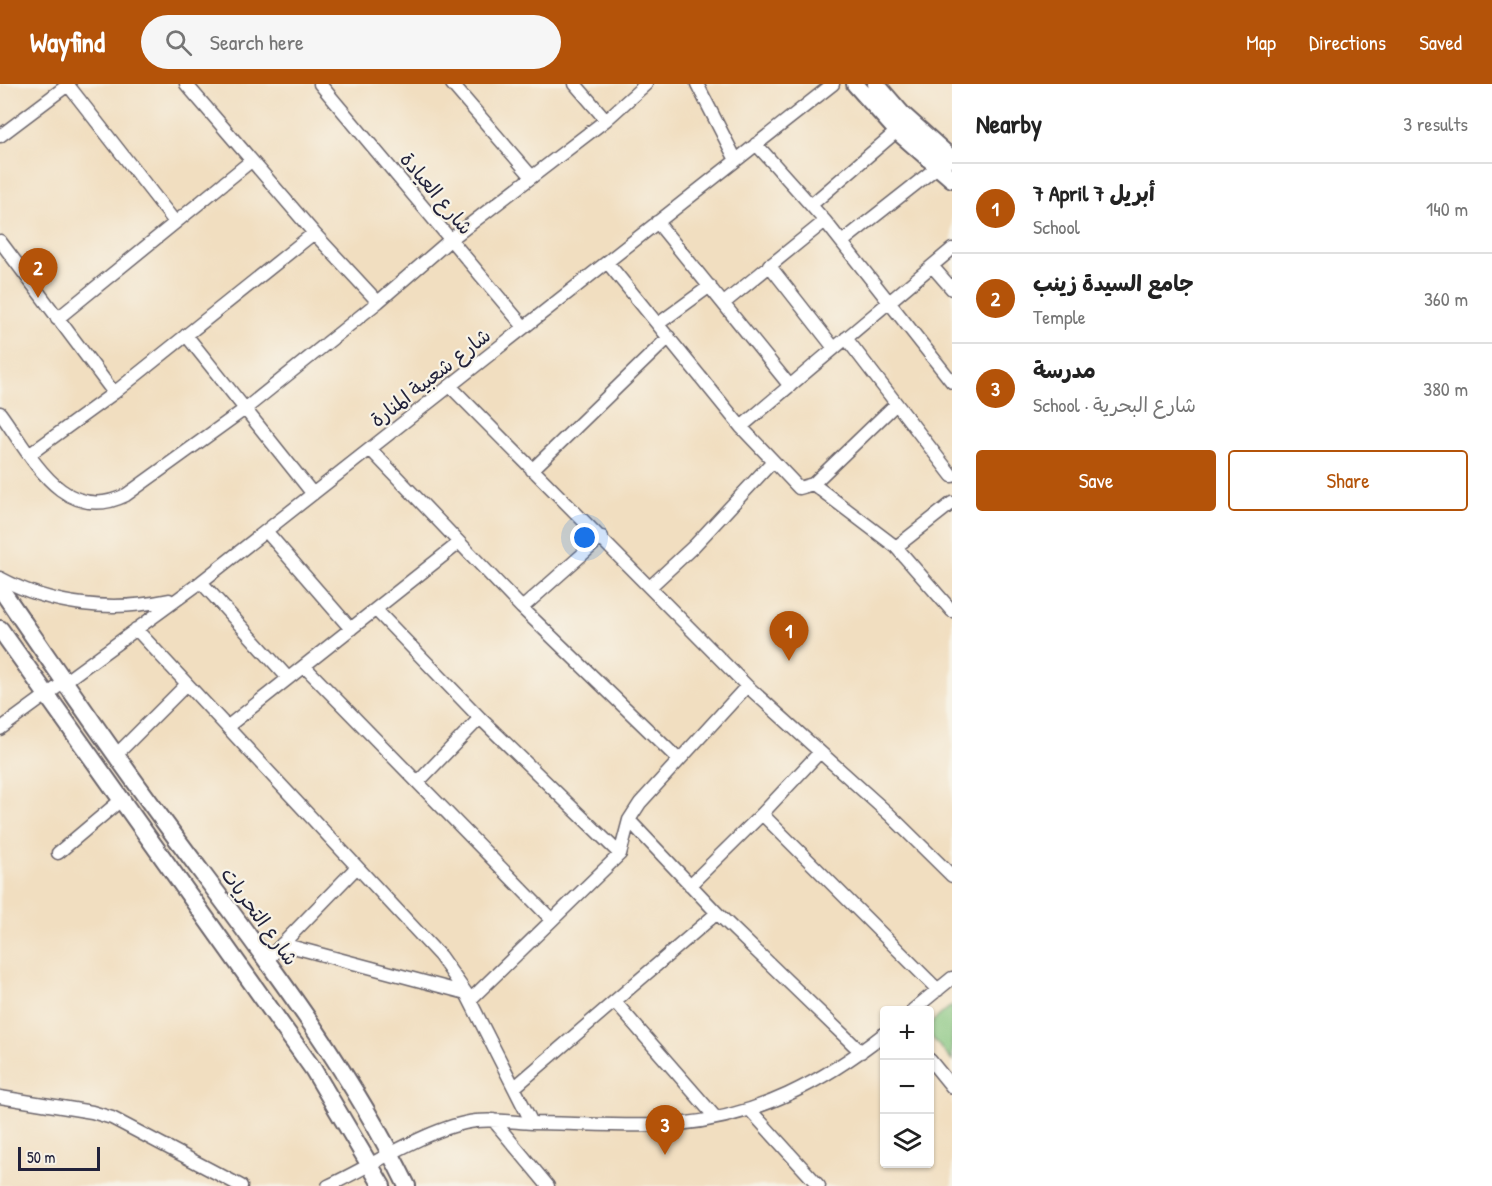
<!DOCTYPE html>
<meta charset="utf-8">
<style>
:root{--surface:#fff;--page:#f6f6f6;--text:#222;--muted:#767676;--line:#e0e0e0;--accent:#b45309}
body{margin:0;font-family:"Patrick Hand","Playpen Sans Arabic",sans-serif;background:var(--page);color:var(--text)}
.controls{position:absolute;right:18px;bottom:18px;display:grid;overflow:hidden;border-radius:6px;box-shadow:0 2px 4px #0004}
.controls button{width:54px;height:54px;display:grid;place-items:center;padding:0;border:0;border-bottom:2px solid var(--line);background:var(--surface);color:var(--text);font:30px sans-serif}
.scale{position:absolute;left:18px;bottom:15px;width:82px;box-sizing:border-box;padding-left:6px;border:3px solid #22223b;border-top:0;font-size:16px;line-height:21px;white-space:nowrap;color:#22223b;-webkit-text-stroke:4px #f7f3e8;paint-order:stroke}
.you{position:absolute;left:585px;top:454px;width:21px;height:21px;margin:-15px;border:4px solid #fff;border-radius:50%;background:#1a73e8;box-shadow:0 0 0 9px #1a73e833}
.badge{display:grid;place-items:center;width:39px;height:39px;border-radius:50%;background:var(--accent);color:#fff;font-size:20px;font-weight:700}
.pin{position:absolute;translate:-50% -50px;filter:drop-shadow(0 2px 3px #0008)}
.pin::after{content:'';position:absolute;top:32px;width:21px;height:18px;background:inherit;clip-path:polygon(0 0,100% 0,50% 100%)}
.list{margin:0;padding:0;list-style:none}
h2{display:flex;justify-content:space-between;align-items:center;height:78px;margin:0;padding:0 24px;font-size:26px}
h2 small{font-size:20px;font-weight:400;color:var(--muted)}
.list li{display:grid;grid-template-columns:39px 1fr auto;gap:18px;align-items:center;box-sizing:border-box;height:90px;padding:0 24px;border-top:2px solid var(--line)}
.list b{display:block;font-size:22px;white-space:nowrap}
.list p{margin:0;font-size:20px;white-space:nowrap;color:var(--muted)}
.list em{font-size:20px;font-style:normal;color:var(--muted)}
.actions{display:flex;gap:12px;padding:18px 24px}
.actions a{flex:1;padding:14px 0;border:2px solid var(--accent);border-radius:6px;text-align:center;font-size:21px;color:var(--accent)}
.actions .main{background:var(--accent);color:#fff}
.icon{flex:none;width:33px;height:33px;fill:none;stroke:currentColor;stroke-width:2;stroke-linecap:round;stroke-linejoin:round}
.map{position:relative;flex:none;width:952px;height:1102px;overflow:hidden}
header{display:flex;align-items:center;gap:36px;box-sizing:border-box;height:84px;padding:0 30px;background:var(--accent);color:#fff}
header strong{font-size:28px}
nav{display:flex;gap:33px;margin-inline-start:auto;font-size:21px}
.search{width:420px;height:54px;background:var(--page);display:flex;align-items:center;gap:15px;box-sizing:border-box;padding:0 21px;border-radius:33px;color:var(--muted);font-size:22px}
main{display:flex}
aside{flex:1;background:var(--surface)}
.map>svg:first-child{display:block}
</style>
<header>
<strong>Wayfind</strong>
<div class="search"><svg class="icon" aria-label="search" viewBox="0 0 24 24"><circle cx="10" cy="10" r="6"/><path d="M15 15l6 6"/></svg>Search here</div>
<nav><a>Map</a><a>Directions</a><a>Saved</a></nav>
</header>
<main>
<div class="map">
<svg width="952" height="1102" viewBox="0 0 952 1102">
<rect width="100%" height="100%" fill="#f7f3e8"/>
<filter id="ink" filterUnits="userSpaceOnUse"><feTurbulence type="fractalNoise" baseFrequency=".0167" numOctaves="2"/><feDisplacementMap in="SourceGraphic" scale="12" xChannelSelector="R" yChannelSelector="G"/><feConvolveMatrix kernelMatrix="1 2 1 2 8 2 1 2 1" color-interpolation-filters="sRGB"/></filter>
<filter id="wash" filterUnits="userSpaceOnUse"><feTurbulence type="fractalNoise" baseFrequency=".008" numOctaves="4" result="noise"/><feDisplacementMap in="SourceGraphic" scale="24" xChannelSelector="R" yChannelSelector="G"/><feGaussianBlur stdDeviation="1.35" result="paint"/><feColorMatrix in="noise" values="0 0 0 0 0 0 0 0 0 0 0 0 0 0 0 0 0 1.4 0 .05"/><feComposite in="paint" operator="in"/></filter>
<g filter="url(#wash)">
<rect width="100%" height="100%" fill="#f1dec0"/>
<!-- green -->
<path fill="#84c57e" stroke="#53745c" stroke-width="1.5" d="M952,921V977L930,951V940Z"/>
</g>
<g filter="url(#ink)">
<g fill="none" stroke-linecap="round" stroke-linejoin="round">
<!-- street casing -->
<g stroke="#6a646a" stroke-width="15">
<path id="street" d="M186,0L314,149L378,218
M320,0L524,243
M452,0L532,93
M575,0L606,36
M697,0L736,76
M68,1L175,138
M0,52L69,0
M756,60L825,137L952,298
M811,121L897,47
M657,138L790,302
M0,157L114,309
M842,158L936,84
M607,178L741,343L799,404L813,400L895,321
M769,181L834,264
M932,182L952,205
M724,219L825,137
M57,235L251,77
M658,240L710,202
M186,251L313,410
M846,254L952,392
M450,302L747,602L890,731L952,792
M0,329C31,371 63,442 126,411L245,325L378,218L451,155L606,36L646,0
M741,343L952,165
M370,365L522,524L679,676
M30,370L114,309L314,149
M532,386L669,253
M813,400L896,463L952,527
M266,447L351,545
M896,463L952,419
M0,494C52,522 112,528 169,516
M201,498L288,594
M650,503L694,462L773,377
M522,524L602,453
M376,526L480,634L620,770
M136,545L440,872L466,909L532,1039C514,1038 494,1035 476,1037C431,1042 370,1083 328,1102
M304,582L552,836
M227,643L459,459
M0,645L201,498L833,0
M116,671L187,600
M418,698L480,634
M762,730L938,906
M629,736L717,829L861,968
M58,769L121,716
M690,801L762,730L820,668
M282,860L466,909
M267,876L357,783
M470,916L620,770L629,736L640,719L747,602
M615,918L716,1034
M913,926L952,894
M930,976L952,1003
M515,1003L717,829
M0,1013L92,1028L112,1034L241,1102
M750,1026L819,1102
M493,1036L548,1102
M532,1039C579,1039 632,1044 678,1040C757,1033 823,998 884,950"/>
</g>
<!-- secondary casing -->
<g stroke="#6a646a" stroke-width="20">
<path id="secondary" d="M855,0L897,47L952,95
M876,0L902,30L952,75
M0,504C51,578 101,652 154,724C243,846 340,965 407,1102
M0,545L313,985L382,1102"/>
</g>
<!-- street -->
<use href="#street" stroke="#fff" stroke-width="12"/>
<!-- secondary -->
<use href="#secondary" stroke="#fff" stroke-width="16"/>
</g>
</g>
<g text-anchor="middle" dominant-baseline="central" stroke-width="4.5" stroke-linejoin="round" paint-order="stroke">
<!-- street labels -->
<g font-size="20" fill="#22223b" stroke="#f7f3e8">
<text transform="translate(437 109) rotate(50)">شارع العيادة</text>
<text transform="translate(430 293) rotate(-38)">شارع شعبية المنارة</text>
<text transform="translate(260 832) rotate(54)">شارع التحريات</text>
</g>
</g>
</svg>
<div class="controls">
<button>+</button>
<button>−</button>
<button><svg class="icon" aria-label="layers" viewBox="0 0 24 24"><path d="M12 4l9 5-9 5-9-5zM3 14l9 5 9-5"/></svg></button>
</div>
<div class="scale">50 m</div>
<div class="you"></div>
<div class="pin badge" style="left:789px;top:577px">1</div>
<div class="pin badge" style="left:38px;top:214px">2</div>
<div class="pin badge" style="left:665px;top:1071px">3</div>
</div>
<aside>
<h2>Nearby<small>3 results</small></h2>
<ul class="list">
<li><span class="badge">1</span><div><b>7 April 7 أبريل</b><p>School</p></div><em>140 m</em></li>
<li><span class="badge">2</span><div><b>جامع السيدة زينب</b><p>Temple</p></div><em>360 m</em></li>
<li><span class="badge">3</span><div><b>مدرسة</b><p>School · شارع البحرية</p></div><em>380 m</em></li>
</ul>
<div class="actions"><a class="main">Save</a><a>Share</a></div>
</aside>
</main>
